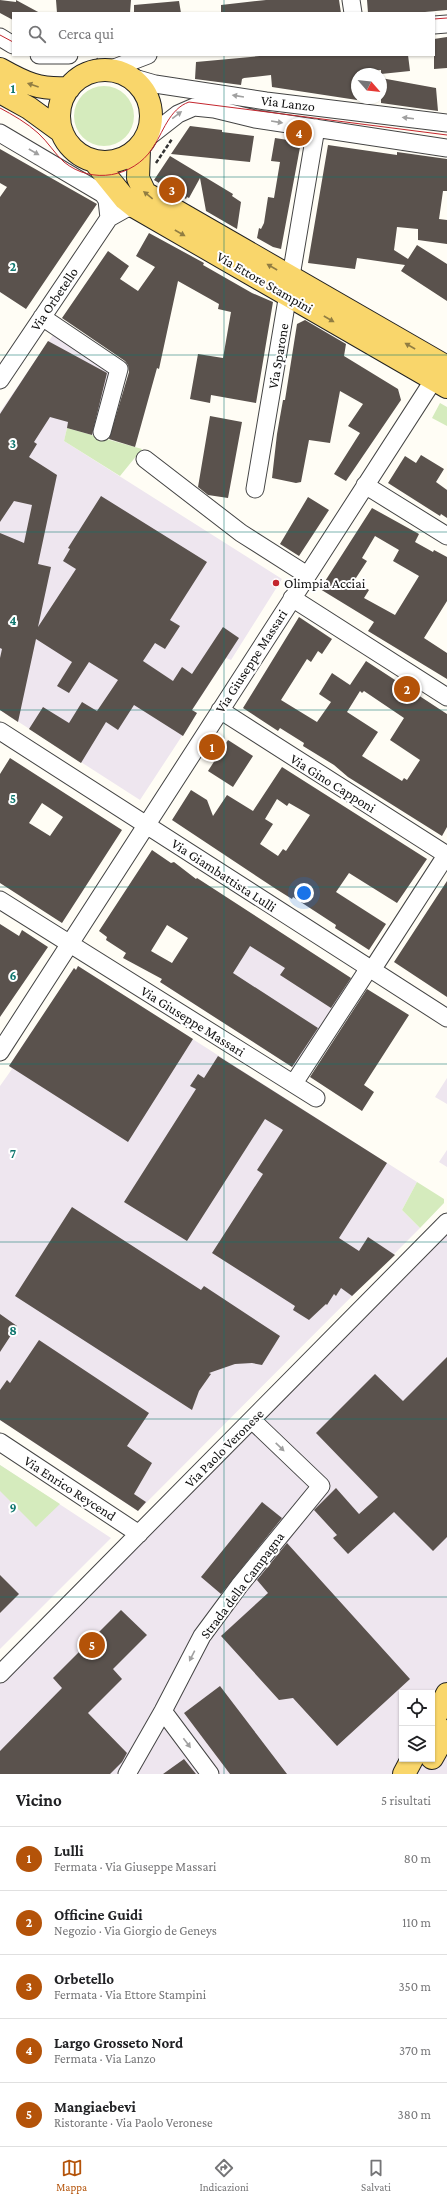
<!DOCTYPE html>
<html lang="it">
<meta charset="utf-8">
<style>
:root{--surface:#fff;--page:#f6f6f6;--text:#202124;--muted:#757577;--line:#e0e0e0;--accent:#b45309}
body{margin:0;font-family:"Crimson Pro",serif;background:var(--page);color:var(--text)}
.controls{position:absolute;right:12px;bottom:12px;display:grid;overflow:hidden;border-radius:0px;box-shadow:0 1px 3px #0004}
.controls button{width:36px;height:36px;display:grid;place-items:center;padding:0;border:0;border-bottom:1px solid var(--line);background:var(--surface);color:var(--text);font:20px sans-serif}
.compass{position:absolute;left:351px;top:68px;width:36px;height:36px;border-radius:50%;background:var(--surface);box-shadow:0 1px 3px #0004;rotate:118deg}
.you{position:absolute;left:304px;top:893px;width:14px;height:14px;margin:-10px;border:3px solid #fff;border-radius:50%;background:#1a73e8;box-shadow:0 0 0 6px #1a73e833}
.badge{display:grid;place-items:center;width:26px;height:26px;border-radius:50%;background:var(--accent);color:#fff;font-size:13px;font-weight:700}
.pin{position:absolute;translate:-50% -50%;border:2px solid #fff;box-shadow:0 1px 4px #0006}
.list{margin:0;padding:0;list-style:none}
h2{display:flex;justify-content:space-between;align-items:center;height:52px;margin:0;padding:0 16px;font-size:17px}
h2 small{font-size:13px;font-weight:400;color:var(--muted)}
.list li{display:grid;grid-template-columns:26px 1fr auto;gap:12px;align-items:center;box-sizing:border-box;height:64px;padding:0 16px;border-top:1px solid var(--line)}
.list b{display:block;font-size:15px;white-space:nowrap}
.list p{margin:0;font-size:13px;white-space:nowrap;color:var(--muted)}
.list em{font-size:13px;font-style:normal;color:var(--muted)}
.icon{flex:none;width:22px;height:22px;fill:none;stroke:currentColor;stroke-width:2;stroke-linecap:round;stroke-linejoin:round}
.map{position:relative;flex:none;width:447px;height:1774px;overflow:hidden}
.search{position:absolute;background:var(--surface);box-shadow:0 1px 3px #0004;left:12px;right:12px;top:12px;height:44px;display:flex;align-items:center;gap:10px;box-sizing:border-box;padding:0 14px;border-radius:0px;color:var(--muted);font-size:15px}
.sheet{height:372px;background:var(--surface)}
nav{display:flex;justify-content:space-around;align-items:center;box-sizing:border-box;height:56px;border-top:1px solid var(--line);background:var(--surface);font-size:11px;color:var(--muted)}
nav a{display:grid;justify-items:center;gap:2px}
nav .on{color:var(--accent)}
.map>svg:first-child{display:block}
</style>
<div class="map">
<svg width="447" height="1774" viewBox="0 0 447 1774">
<rect width="100%" height="100%" fill="#fffdf5"/>
<!-- industrial -->
<path fill="#eee6ef" fill-rule="evenodd" d="M55,332L112,369L94,435L67,428L64,441L282,579L231,660L226,658L200,698L192,710L197,713L140,800L0,710V412Z
M264,923L355,981L297,1070L160,982L188,938L225,962Z
M78,966L417,1182L402,1210L420,1228L138,1511L0,1420V1086L12,1069L9,1066L32,1031L33,1032L74,968L76,970Z
M447,1078V1104L435,1097Z
M447,1150V1167L439,1162Z
M447,1229V1774H0V1679ZM402,1693H432V1759H402Z
M0,1465L111,1538L0,1649Z"/>
<!-- green -->
<path fill="#d5ebbd" d="M74 116a30 30 0 1 1 60 0a30 30 0 1 1-60 0Z
M440,403L447,407V426L432,418Z
M67,428L142,449L120,476L64,441Z
M417,1182L444,1199V1203L420,1228L402,1210Z
M0,1465L60,1504L36,1527L0,1491Z"/>
<!-- building -->
<path fill="#5a524d" fill-rule="evenodd" d="M0,0L16,2V0L40,13H13V20L0,13Z
M56,0H131L130,13H57Z
M266,0H339L341,13H221V5Z
M367,0H447V10L414,13H368Z
M179,1L181,13H134V5Z
M447,37V68L434,69V39Z
M271,55H408L410,71L381,74V70L357,72V100L272,87L271,75L244,78L242,79L241,85L195,79L196,62Z
M381,78L436,88L438,111L381,103Z
M190,126L222,130V132L254,136L250,162L171,154Z
M275,138L301,142L281,249L273,247L257,238L259,228L261,229L264,223L268,197L274,198L280,162L271,161Z
M328,145L397,155V152L447,159V191H443L439,219L447,220V244L418,240V229L397,227L394,250L408,259L417,245L447,264V301L401,271L405,265L357,258L355,269L308,263Z
M0,149L97,204L26,309L0,292V197L7,187L0,183Z
M170,156L233,194L232,196L241,202L237,229L206,211L200,178L189,198L187,197L186,199L154,180Z
M149,233L204,263L203,265L252,293L273,302L256,403L211,395L210,403L190,399L198,354L223,358L231,312L218,309L219,304L178,281L159,369L157,368L135,447L109,439L129,372L128,365L125,361L62,318L108,251L129,266L120,279L138,291L155,267L136,256Z
M305,320L346,344L344,356L398,389L401,400L346,481L334,474L360,433L348,426L363,404L340,391L330,443L309,440L301,482L296,483L272,478L277,434L283,400H285L297,324Z
M48,341L107,373L92,435L67,428L68,422L50,417L34,442L37,444L29,457L57,475L38,564L51,567L38,627L76,569L63,561L70,549L68,548L101,496L207,562L170,620L180,626L165,649L155,643L143,661L173,681L182,667L192,674L223,627L239,638L192,710L197,713L183,736L134,705L118,730L106,722L81,763L29,729L43,707L69,723L82,702L97,711L118,680L89,662L69,693L57,686L72,662L36,639L18,722L0,710V658L2,649L0,648V533L24,543L32,505L14,501L0,522V414Z
M210,416L242,422L228,498L208,495L198,487Z
M421,455L444,469L436,482L447,490V518L441,514L440,516L388,483L405,456L416,463Z
M308,497L329,510L299,556L280,544Z
M372,508L419,534L415,542L433,552L434,550L447,557V601L424,638L447,653V679L368,631L374,622L320,589ZM375,536L399,550L393,561L419,576L395,615L364,598L369,590L354,581L367,561L362,558Z
M299,617L332,639L322,654L318,651L311,662L307,659L281,700L317,722L331,702L319,694L332,673L350,685L366,661L447,714V827L442,836L348,777L334,765L303,746L304,743L280,728L278,731L243,708ZM360,691L362,693L364,691L404,718L390,740L420,760L407,780L404,778L402,781L362,756L378,732L347,712Z
M228,740L253,756L233,787L208,771Z
M10,758L122,830L62,923L0,883V774ZM42,803L63,817L50,836L29,823Z
M282,767L427,859L397,903L349,873L336,892L386,924L369,950L335,928L336,925L293,897L292,899L276,889L172,820L191,790L207,800L213,816L227,795L253,811ZM277,799L287,806L289,803L310,815L286,851L283,849L278,856L260,844L273,824L265,819Z
M152,850L171,863L174,862L196,879L197,878L351,978L331,1008L280,975L285,968L250,946L233,973L318,1028L292,1067L160,982L162,979L123,958L126,953L106,940L107,937L99,931ZM167,925L188,938L172,963L151,951Z
M447,881V997L394,962Z
M0,924L19,936L22,930L48,947L0,1017Z
M78,966L193,1039L128,1142L9,1066L74,968L76,970Z
M367,989L409,1015L364,1085L374,1092L362,1111L310,1077Z
M218,1056L387,1163L339,1238L359,1251L368,1237L395,1255L352,1296L341,1288L336,1296L334,1294L327,1305L326,1304L309,1320L293,1310L295,1306L212,1253L263,1174L257,1170L283,1130L265,1119L187,1241L124,1202L196,1089L190,1086L198,1074L204,1078Z
M72,1207L201,1290L204,1286L280,1336L262,1365L252,1363L235,1364L209,1373L211,1374L199,1391L192,1410L15,1296Z
M0,1314L17,1326L0,1352Z
M39,1340L149,1413L127,1446L152,1463L134,1494L146,1502L138,1511L0,1420V1390L7,1380L10,1383Z
M447,1357V1537L433,1551L394,1512L348,1554L333,1538L337,1535L314,1510L336,1488L359,1514L378,1497L316,1433L375,1374L403,1401Z
M262,1502L282,1518L221,1594L201,1577Z
M287,1543L410,1679L337,1746L293,1698L279,1700L221,1636L268,1593L257,1580Z
M0,1575L19,1594L0,1613Z
M121,1610L147,1635L113,1669L122,1679L88,1713L127,1753L122,1762L110,1774H0V1751L62,1688L53,1678Z
M220,1686L287,1774H230L184,1713Z
M184,1759L196,1774H163Z"/>
<g fill="none" stroke-linecap="round" stroke-linejoin="round">
<!-- minor casing -->
<g stroke="#444" stroke-width="19">
<path id="minor" d="M351,0L353,13
M434,25L447,24
M0,37L13,45
M39,55H69
M109,70L148,55
M131,77L155,84L266,101L447,123
M0,133L103,194L107,200L109,218
M146,139L178,114L194,107L214,109L255,119L447,148
M42,317L119,369L102,432
M0,380L109,218L125,209L135,207
M145,459L241,533L307,575
M365,485L447,536
M255,489L316,128
M292,598L447,697
M220,710L447,855
M0,731L447,1018
M0,900L316,1098
M372,970L447,854
M0,1052L440,370
M294,1083L369,968
M0,1442L139,1534
M0,1674L447,1222
M163,1711L210,1774
M127,1774L163,1711L202,1636L239,1586L321,1486L252,1420"/>
</g>
<!-- major casing -->
<g stroke="#222" stroke-width="24">
<path id="major" d="M0,69C25,83 39,90 69,88
M59 116a46 46 0 1 1 92 0a46 46 0 1 1-92 0Z
M0,92L29,108L62,132
M139,149L138,178L145,193L447,367
M95,162L125,199L135,207L447,387
M432,1723L447,1694
M432,1758L447,1731
M404,1774L412,1759"/>
</g>
<!-- path -->
<path stroke="#333" stroke-width="2.5" stroke-dasharray="4 2" stroke-linecap="butt" d="M80,66L98,59
M156,163L172,139"/>
<!-- minor -->
<use href="#minor" stroke="#fff" stroke-width="17"/>
<!-- major -->
<use href="#major" stroke="#f9d66b" stroke-width="22"/>
<!-- tram -->
<path stroke="#c4262e" stroke-width="1" d="M434,19L447,18
M0,35L13,42
M0,108C13,115 27,123 38,133C48,142 55,154 64,162C92,185 133,177 152,149C163,133 169,109 189,102L447,135"/>
</g>
<!-- one-way arrows -->
<defs><path id="oneway-solid" d="M-6-.8H1V-3.2L6.5 0L1 3.2V.8H-6Z"/></defs>
<g fill="#917d42">
<use href="#oneway-solid" transform="translate(33 85) rotate(-161)"/>
<use href="#oneway-solid" transform="translate(148 195) rotate(-141)"/>
<use href="#oneway-solid" transform="translate(180 233) rotate(30)"/>
<use href="#oneway-solid" transform="translate(272 267) rotate(-150)"/>
<use href="#oneway-solid" transform="translate(329 319) rotate(30)"/>
<use href="#oneway-solid" transform="translate(410 346) rotate(-150)"/>
</g>
<g fill="#a0a0a0">
<use href="#oneway-solid" transform="translate(238 96) rotate(-171)"/>
<use href="#oneway-solid" transform="translate(177 115) rotate(-37)"/>
<use href="#oneway-solid" transform="translate(408 118) rotate(-173)"/>
<use href="#oneway-solid" transform="translate(277 122) rotate(9)"/>
<use href="#oneway-solid" transform="translate(34 152) rotate(30)"/>
<use href="#oneway-solid" transform="translate(280 1447) rotate(44)"/>
<use href="#oneway-solid" transform="translate(192 1656) rotate(117)"/>
<use href="#oneway-solid" transform="translate(187 1743) rotate(53)"/>
</g>
<!-- grid -->
<path fill="none" stroke="#0f766e" stroke-width="1" stroke-opacity="0.55" d="M224,0V13M224,55V1774M0,177H447M0,355H447M0,532H447M0,710H447M0,887H447M0,1064H447M0,1242H447M0,1419H447M0,1597H447"/>
<!-- markers -->
<circle fill="#c4262e" stroke="#fff" stroke-width="1.5" cx="276" cy="583" r="4"/>
<g text-anchor="middle" dominant-baseline="central" stroke-width="4" stroke-linejoin="round" paint-order="stroke">
<!-- street labels -->
<g font-size="14" fill="#111" stroke="#fff">
<text transform="translate(288 103) rotate(7)">Via Lanzo</text>
<text transform="translate(265 282) rotate(30)">Via Ettore Stampini</text>
<text transform="translate(54 299) rotate(-56)">Via Orbetello</text>
<text transform="translate(278 356) rotate(-80)">Via Sparone</text>
<text transform="translate(251 661) rotate(-57)">Via Giuseppe Massari</text>
<text transform="translate(333 783) rotate(32)">Via Gino Capponi</text>
<text transform="translate(224 875) rotate(33)">Via Giambattista Lulli</text>
<text transform="translate(193 1021) rotate(32)">Via Giuseppe Massari</text>
<text transform="translate(224 1448) rotate(-45)">Via Paolo Veronese</text>
<text transform="translate(70 1488) rotate(33)">Via Enrico Reycend</text>
<text transform="translate(242 1585) rotate(-53)">Strada della Campagna</text>
</g>
<!-- poi labels -->
<g font-size="14" fill="#111" stroke="#fff" text-anchor="start">
<text x="284" y="583">Olimpia Acciai</text>
</g>
</g>
<g font-size="13" text-anchor="middle" font-weight="bold" fill="#0f766e" stroke="#fff" stroke-width="4" stroke-linejoin="round" paint-order="stroke">
<text x="13" y="93">1</text>
<text x="13" y="271">2</text>
<text x="13" y="448">3</text>
<text x="13" y="625">4</text>
<text x="13" y="803">5</text>
<text x="13" y="980">6</text>
<text x="13" y="1158">7</text>
<text x="13" y="1335">8</text>
<text x="13" y="1512">9</text>
</g>
</svg>
<div class="controls">
<button><svg class="icon" aria-label="locate" viewBox="0 0 24 24"><circle cx="12" cy="12" r="6"/><path d="M12 2v4M12 18v4M2 12h4M18 12h4"/></svg></button>
<button><svg class="icon" aria-label="layers" viewBox="0 0 24 24"><path d="M12 4l9 5-9 5-9-5zM3 14l9 5 9-5"/></svg></button>
</div>
<svg class="compass" viewBox="-18 -18 36 36"><path d="M0-13l5 13h-10z" fill="#e53935"/><path d="M0 13l5-13h-10z" fill="#757577"/></svg>
<div class="you"></div>
<div class="pin badge" style="left:212px;top:747px">1</div>
<div class="pin badge" style="left:407px;top:689px">2</div>
<div class="pin badge" style="left:172px;top:190px">3</div>
<div class="pin badge" style="left:299px;top:133px">4</div>
<div class="pin badge" style="left:92px;top:1645px">5</div>
<div class="search"><svg class="icon" aria-label="search" viewBox="0 0 24 24"><circle cx="10" cy="10" r="6"/><path d="M15 15l6 6"/></svg>Cerca qui</div>
</div>
<section class="sheet">
<h2>Vicino<small>5 risultati</small></h2>
<ul class="list">
<li><span class="badge">1</span><div><b>Lulli</b><p>Fermata · Via Giuseppe Massari</p></div><em>80 m</em></li>
<li><span class="badge">2</span><div><b>Officine Guidi</b><p>Negozio · Via Giorgio de Geneys</p></div><em>110 m</em></li>
<li><span class="badge">3</span><div><b>Orbetello</b><p>Fermata · Via Ettore Stampini</p></div><em>350 m</em></li>
<li><span class="badge">4</span><div><b>Largo Grosseto Nord</b><p>Fermata · Via Lanzo</p></div><em>370 m</em></li>
<li><span class="badge">5</span><div><b>Mangiaebevi</b><p>Ristorante · Via Paolo Veronese</p></div><em>380 m</em></li>
</ul>
</section>
<nav>
<a class="on"><svg class="icon" aria-label="map" viewBox="0 0 24 24"><path d="M3 6l6-2 6 2 6-2v14l-6 2-6-2-6 2zM9 4v14M15 6v14"/></svg>Mappa</a>
<a><svg class="icon" aria-label="directions" viewBox="0 0 24 24"><path d="M12 3l9 9-9 9-9-9zM9 14v-3h6M13 9l2 2-2 2"/></svg>Indicazioni</a>
<a><svg class="icon" aria-label="saved" viewBox="0 0 24 24"><path d="M7 4h10v16l-5-4-5 4z"/></svg>Salvati</a>
</nav>
